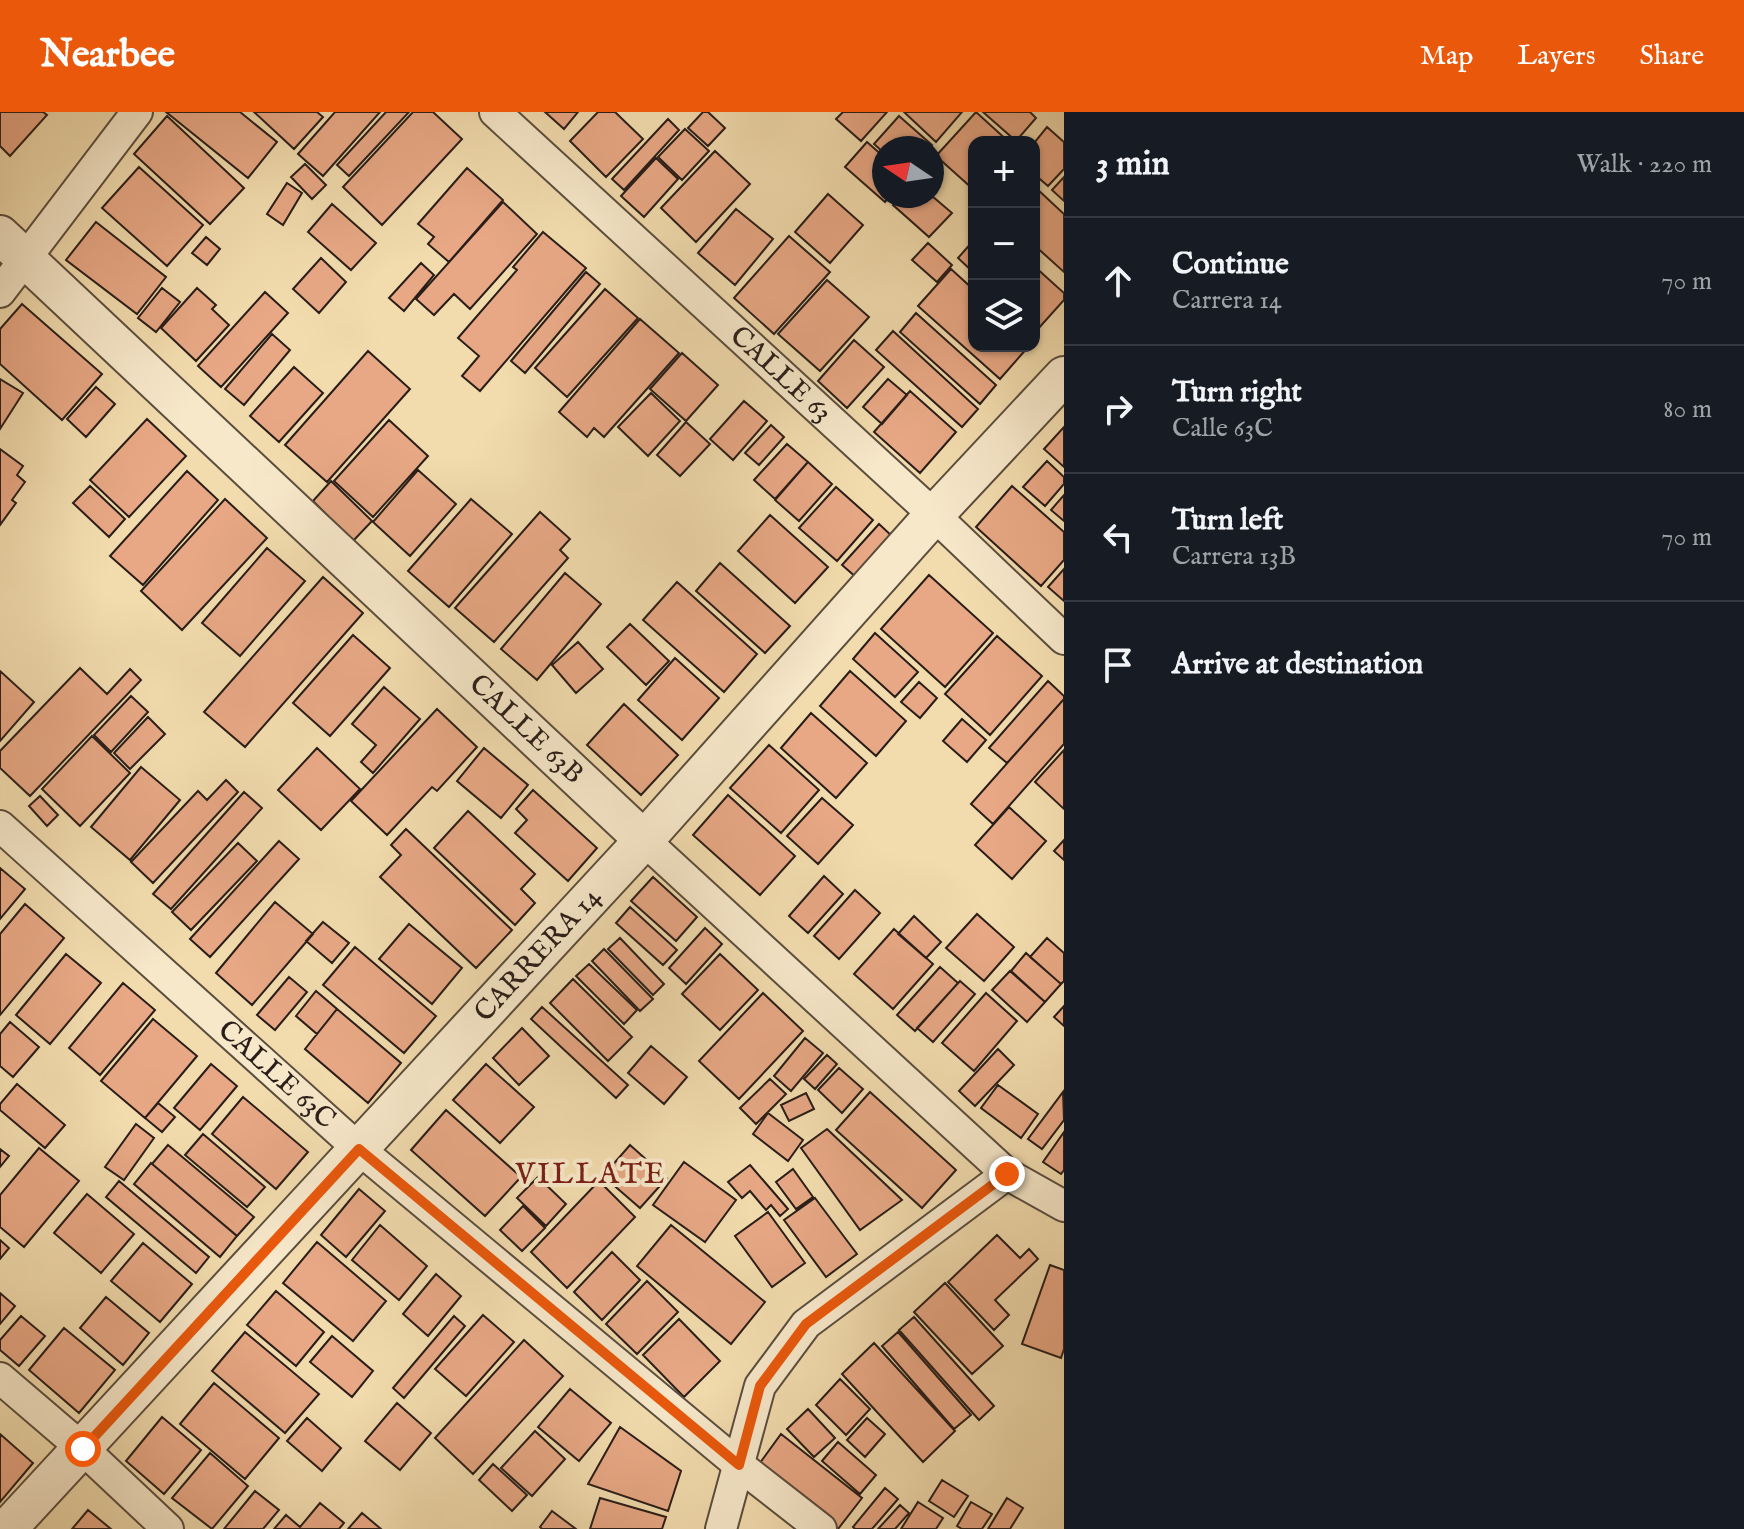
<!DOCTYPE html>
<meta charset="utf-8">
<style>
:root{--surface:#171b24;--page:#20242c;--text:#f1f3f6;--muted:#9ea1a6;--line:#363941;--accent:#ea580c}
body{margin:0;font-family:"IM FELL English",serif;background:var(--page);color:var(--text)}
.controls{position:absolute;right:24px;top:24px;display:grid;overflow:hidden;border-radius:16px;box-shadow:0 2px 6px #0004}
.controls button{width:72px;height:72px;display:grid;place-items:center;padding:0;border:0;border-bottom:2px solid var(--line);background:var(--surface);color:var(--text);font:40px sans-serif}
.compass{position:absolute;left:872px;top:24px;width:72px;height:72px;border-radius:50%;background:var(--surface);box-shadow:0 2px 6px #0004;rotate:283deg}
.stop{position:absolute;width:24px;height:24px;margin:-18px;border:6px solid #ea580c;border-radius:50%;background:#fff}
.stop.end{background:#ea580c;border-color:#fff;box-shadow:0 2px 8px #0008}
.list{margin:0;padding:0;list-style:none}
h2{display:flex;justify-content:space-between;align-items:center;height:104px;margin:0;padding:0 32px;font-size:34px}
h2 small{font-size:26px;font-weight:400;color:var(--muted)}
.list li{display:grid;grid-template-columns:52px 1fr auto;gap:24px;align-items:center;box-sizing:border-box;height:128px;padding:0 32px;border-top:2px solid var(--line)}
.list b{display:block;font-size:30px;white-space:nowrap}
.list p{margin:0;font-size:26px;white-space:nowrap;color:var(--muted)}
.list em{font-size:26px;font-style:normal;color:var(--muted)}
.icon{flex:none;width:44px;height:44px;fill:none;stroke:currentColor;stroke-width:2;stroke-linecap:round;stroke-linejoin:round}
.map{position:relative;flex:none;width:1064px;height:1417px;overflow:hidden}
header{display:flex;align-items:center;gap:48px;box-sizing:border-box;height:112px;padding:0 40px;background:var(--accent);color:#fff}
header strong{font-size:38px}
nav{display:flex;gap:44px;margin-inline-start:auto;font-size:28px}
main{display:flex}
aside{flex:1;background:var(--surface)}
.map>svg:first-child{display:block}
</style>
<header>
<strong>Nearbee</strong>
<nav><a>Map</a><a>Layers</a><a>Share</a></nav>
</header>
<main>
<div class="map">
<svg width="1064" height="1417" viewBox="0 0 1064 1417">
<rect width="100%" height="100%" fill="#f2dcae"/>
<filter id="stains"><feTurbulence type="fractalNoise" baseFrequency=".0025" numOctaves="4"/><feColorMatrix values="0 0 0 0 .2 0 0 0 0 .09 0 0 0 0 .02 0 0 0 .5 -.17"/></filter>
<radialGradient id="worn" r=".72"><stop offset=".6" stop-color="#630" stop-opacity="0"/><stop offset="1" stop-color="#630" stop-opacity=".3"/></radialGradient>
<!-- building -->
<path fill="#e8a885" stroke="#291d18" stroke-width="2" d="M0,0H43L47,3L10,44L0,34Z
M166,0H240L277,30L248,66Z
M254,0H317L323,5L294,37Z
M335,0H380L323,64L298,42Z
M386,0H409L349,64L337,53Z
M413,0H433L462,27L382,113L343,75Z
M545,0H578L564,17Z
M598,0H615L643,27L606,65L570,29Z
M703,0H708L725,16L708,34L688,16Z
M843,0H887L861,29L836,7Z
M904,0H962L936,30Z
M976,0L1009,30H974V78L936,44Z
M983,0H1030L1036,6L1016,29Z
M167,4L244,76L210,112L134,42Z
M899,4L932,33L929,36H884V41L874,32Z
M668,7L679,18L624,78L612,67Z
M1047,15L1064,30V57L1048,74L1034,62V31Z
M685,17L709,39L682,68L658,45Z
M867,30L884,45V84H890L885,90L845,55Z
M715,39L750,72L696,130L661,96Z
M656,46L678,67L644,105L621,84Z
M305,52L326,73L312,87L291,65Z
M139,55L203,113L167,154L102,96Z
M467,56L503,88L449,150L428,132L434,125L418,112Z
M1064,65V89L1052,78Z
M287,71L302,81L283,113L267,102Z
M1036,76L1064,102V160L1034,133Z
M828,82L863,113L830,151L795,120Z
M900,84H932L952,101L929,125L893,93Z
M503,90L537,122L470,197L454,182L434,203L416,187Z
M332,92L376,131L351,158L308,120Z
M736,97L773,127L735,173L698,141Z
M96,110L166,165L137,202L66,148Z
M543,120L586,156L480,279L462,264L479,244L458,226L517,158L513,155Z
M789,124L830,160L774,222L734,186Z
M206,125L220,137L207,153L192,141Z
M974,128V161L958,146Z
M928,131L952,153L937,170L912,148Z
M321,146L346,170L319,201L293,177Z
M421,151L434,163L404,199L389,186Z
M1034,154L1064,181V188L1037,218L1034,215Z
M951,157L974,178V234H1029L1000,267L918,194Z
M586,160L600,172L525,261L511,249Z
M827,168L869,205L820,259L778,222Z
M162,176L180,190L156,220L138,206Z
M197,176L216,193L212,197L229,213L196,249L161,216Z
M605,177L638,206L567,285L535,256Z
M265,180L288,201L221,275L198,254Z
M22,192L102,262L62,308L0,252V217Z
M916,201L996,273L980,292L900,220Z
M640,207L679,241L604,325L594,316L587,325L559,300Z
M893,219L978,297L962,315L876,238Z
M272,222L290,238L244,293L225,277Z
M854,228L884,255L847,296L818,269Z
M368,239L410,277L327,370L285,333Z
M682,241L718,273L686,309L650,277Z
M294,255L323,281L279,330L250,304Z
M0,267L23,281L0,317Z
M888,267L907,283L882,312L863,295Z
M96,275L115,292L86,325L67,307Z
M910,279L956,320L920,361L874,320Z
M651,281L680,309L648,344L618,315Z
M744,289L767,309L733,348L710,327Z
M147,307L186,344L129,405L90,368Z
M389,308L428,344L373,405L334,369Z
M686,310L710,332L680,364L657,343Z
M771,313L784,325L759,353L745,341Z
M1064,315V355L1044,337Z
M787,332L808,350L775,387L754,368Z
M0,337L23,354L17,363L25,370L12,388L16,391L0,413Z
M1047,349L1064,365V372L1045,394L1023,375Z
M808,350L832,372L799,409L775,388Z
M418,358L456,392L410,444L373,410Z
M187,359L218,388L143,473L110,444Z
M331,369L372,409L353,429L313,389Z
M90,374L125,407L109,425L73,391Z
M1012,374L1064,420V448L1041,474L976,415Z
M836,375L873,408L837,449L799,416Z
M1064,383V409L1051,398Z
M225,387L267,426L182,518L141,479Z
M471,387L512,422L449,495L408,459Z
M540,400L570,427L560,438L568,446L494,530L455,496Z
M770,403L828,455L795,491L738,439Z
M879,412L893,425L857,466L842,453Z
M267,436L305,469L240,544L202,511Z
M720,451L790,514L765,541L696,479Z
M1064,457V489L1048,475Z
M565,461L601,492L537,568L501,537Z
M929,463L993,521L945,575L881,517Z
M323,465L363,501L245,635L204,600Z
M677,470L757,542L724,580L643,508Z
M630,512L669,549L646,573L607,535Z
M875,521L918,560L895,585L853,547Z
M353,523L390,556L330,624L293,591Z
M997,524L1042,564L990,623L945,582Z
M578,530L603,557L576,581L552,553Z
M675,546L719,586L682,628L638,588Z
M80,556L107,582L130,557L141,568L30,684L0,656V639Z
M0,559L34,590L0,629Z
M850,559L906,609L876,644L820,594Z
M1048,569L1064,584V587L1007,651L989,636Z
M919,570L937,586L920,606L901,590Z
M384,575L420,607L373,661L361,650L376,633L352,612Z
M131,584L148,600L111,640L94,623Z
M1064,587V632L993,712L971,692Z
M624,592L678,643L641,683L587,633Z
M437,597L477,635L437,679L432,675L387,723L351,689Z
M811,601L867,651L836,686L781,636Z
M148,605L165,622L130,657L114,641Z
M962,607L986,628L967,650L943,629Z
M92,624L130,661L80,714L42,677Z
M769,633L819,678L781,721L730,676Z
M317,636L360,677L321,718L278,678Z
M484,636L528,673L501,706L457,669Z
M1064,638V697L1035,670Z
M141,655L180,688L130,748L91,715Z
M226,668L238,680L153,771L131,750L198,679L207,688Z
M533,678L597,736L568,769L515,721L527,708L516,697Z
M244,680L262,696L171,797L153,782Z
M728,683L795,744L760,783L693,723Z
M40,684L58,703L47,714L29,694Z
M822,686L853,713L818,752L787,724Z
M1009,695L1046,729L1012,767L975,733Z
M468,699L535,762L521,777L535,791L515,813L434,736Z
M406,717L512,818L476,856L380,765L401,743L391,733Z
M1064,728V748L1054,739Z
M279,729L299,747L210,845L190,827Z
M238,731L257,749L191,818L172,800Z
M0,756L25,777L0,807Z
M824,764L843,782L808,821L789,804Z
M653,765L697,805L676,829L631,789Z
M855,778L880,801L839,847L814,824Z
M275,790L313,822L252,893L216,861Z
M25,792L64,826L0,903V822Z
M630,795L677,838L663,853L616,811Z
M977,802L1014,835L984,869L946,836Z
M914,804L941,830L926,846L898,822Z
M323,810L349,831L332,851L306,829Z
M409,812L462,856L432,892L379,847Z
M705,816L722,832L686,872L669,856Z
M894,817L933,852L893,897L854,862Z
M620,826L664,872L653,883L608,837Z
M1047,826L1064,841V869L1061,872L1030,845Z
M355,835L436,904L404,941L323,873Z
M604,837L653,887L640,899L592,849Z
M1026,841L1061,872L1045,890L1011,859Z
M66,842L101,871L50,932L16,903Z
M720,842L758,878L720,918L682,882Z
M589,852L637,898L624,912L576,864Z
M940,855L958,871L915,919L897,903Z
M1010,859L1045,890L1027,910L992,878Z
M289,865L307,880L275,918L257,903Z
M573,867L632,925L608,949L550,891Z
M960,869L975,882L933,930L917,916Z
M123,871L155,898L100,963L69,936Z
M316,879L337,897L317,922L296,904Z
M763,881L803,919L739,987L699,949Z
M986,881L1017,909L974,959L942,931Z
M1064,894V914L1054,905Z
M542,895L628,973L616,986L531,907Z
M337,897L401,951L368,991L305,937Z
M153,907L197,944L145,1006L101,969Z
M10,910L39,935L13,965L0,954V922Z
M522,916L549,944L519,973L493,946Z
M805,926L823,941L791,979L774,964Z
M651,934L687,965L664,992L628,961Z
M998,937L1014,953L975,994L959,979Z
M827,943L837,952L815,977L804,967Z
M211,952L237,974L200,1018L174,996Z
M486,952L534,995L500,1031L453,988Z
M839,956L863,977L842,1001L818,978Z
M770,967L786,982L756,1012L740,996Z
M17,972L65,1013L45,1036L0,998V992Z
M998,973L1038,1002L1021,1026L981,996Z
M870,980L956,1058L922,1096L836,1018Z
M1063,980L1064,1008L1042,1037L1028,1027Z
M806,981L814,997L789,1009L781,993Z
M243,985L308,1040L276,1077L212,1022Z
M158,991L175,1005L162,1020L145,1006Z
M446,998L521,1065L485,1104L411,1038Z
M768,1001L803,1028L788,1049L753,1022Z
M136,1012L154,1026L124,1068L105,1055Z
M827,1017L902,1088L860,1118L801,1036Z
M1064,1020V1058L1061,1062L1043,1050Z
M203,1022L265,1075L247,1095L185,1043Z
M168,1033L254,1105L237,1124L152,1052Z
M630,1033L667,1066L640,1096L603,1064Z
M39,1036L79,1069L24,1135L0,1115V1083Z
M0,1037L9,1044L0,1055Z
M684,1050L736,1088L705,1130L653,1093Z
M151,1051L237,1124L220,1145L134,1072Z
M750,1053L788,1097L780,1104L771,1093L766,1098L750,1079L742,1086L728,1070Z
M793,1057L813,1085L796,1097L776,1070Z
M538,1065L566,1092L546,1114L517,1086Z
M119,1069L209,1145L196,1161L106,1085Z
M599,1069L635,1105L567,1176L531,1140Z
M359,1077L385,1099L346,1145L321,1123Z
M87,1082L134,1122L101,1161L54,1121Z
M815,1086L857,1142L826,1165L784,1108Z
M523,1094L545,1116L522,1139L500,1118Z
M768,1100L805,1151L772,1175L735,1124Z
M380,1113L427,1154L399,1188L352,1148Z
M671,1113L765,1190L731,1232L637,1154Z
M997,1123L1020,1146L1029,1137L1038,1147L995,1188L1009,1203L994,1218L948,1170Z
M0,1128L9,1136L0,1147Z
M317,1130L386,1189L353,1229L283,1171Z
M143,1131L192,1172L160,1210L111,1169Z
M612,1140L640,1168L602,1208L574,1180Z
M1050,1153L1064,1158V1237L1061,1246L1022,1232Z
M436,1162L461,1184L428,1224L403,1202Z
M647,1169L678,1200L637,1242L606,1212Z
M945,1171L1003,1234L972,1262L914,1200Z
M276,1179L324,1220L296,1254L247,1213Z
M0,1181L15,1194L0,1212Z
M106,1185L149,1221L123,1253L80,1216Z
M483,1203L514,1230L466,1284L435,1257Z
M21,1204L45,1224L19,1254L0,1238V1228Z
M454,1204L465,1214L404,1286L393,1276Z
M914,1205L994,1294L979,1308L899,1218Z
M679,1207L720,1249L684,1285L643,1243Z
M64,1216L115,1258L79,1301L29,1258Z
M245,1220L319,1282L285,1321L212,1259Z
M898,1220L971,1303L954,1317L882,1234Z
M332,1224L373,1259L352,1285L310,1250Z
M524,1228L563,1264L473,1362L435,1326Z
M874,1231L955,1319L923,1350L842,1262Z
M840,1267L870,1297L846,1323L816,1293Z
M214,1271L279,1326L245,1367L180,1312Z
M570,1277L611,1311L579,1349L538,1315Z
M397,1291L431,1321L400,1358L365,1329Z
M808,1297L835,1326L814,1345L787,1317Z
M162,1305L201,1338L164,1382L126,1349Z
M307,1306L341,1336L322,1359L287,1329Z
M867,1306L885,1322L865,1345L847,1328Z
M620,1315L681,1359L668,1399L588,1372Z
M535,1319L565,1347L532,1384L501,1356Z
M0,1322L33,1351L0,1390Z
M781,1322L862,1386L838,1417L757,1355Z
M838,1330L876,1363L860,1382L822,1349Z
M210,1341L248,1374L212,1417L172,1386Z
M493,1352L527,1383L512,1399L479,1368Z
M942,1368L968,1384L954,1405L929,1389Z
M885,1376L898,1387L872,1417H855L853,1415Z
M255,1379L279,1398L263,1417H224Z
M600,1386L666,1405L662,1417H590Z
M1007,1386L1023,1396L1010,1417H988Z
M918,1390L943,1406L936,1417H901Z
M971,1390L992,1402L982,1417H962L957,1414Z
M320,1391L344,1411L339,1417H274L286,1403L300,1415Z
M900,1393L909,1401L895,1417H878Z
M88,1398L111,1417H72Z
M552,1399L576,1417H542L540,1415Z
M362,1401L381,1417H348Z"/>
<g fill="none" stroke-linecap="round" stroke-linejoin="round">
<!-- minor casing -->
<g stroke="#5b4d3e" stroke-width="34">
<g id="minor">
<path id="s1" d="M495,0L934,403L1064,527"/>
<path d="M0,180L137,0"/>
<path id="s2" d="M0,714L359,1037L739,1353L821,1417"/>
<path d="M644,728L1007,1062L1064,1094"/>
<path d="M0,1266L83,1337L168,1417"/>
<path d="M721,1417L760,1274L806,1212L1007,1062"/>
</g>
</g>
<!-- tertiary casing -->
<g stroke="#5b4d3e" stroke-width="42">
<g id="tertiary">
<path id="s3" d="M0,123L644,728"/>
<path id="s4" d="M7,1417L644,728L934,403L1064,264"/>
</g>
</g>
<!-- minor -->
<use href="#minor" stroke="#f7e8ca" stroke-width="30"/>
<!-- tertiary -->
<use href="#tertiary" stroke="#f7e8ca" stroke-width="38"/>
</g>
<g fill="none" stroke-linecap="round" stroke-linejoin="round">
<!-- route -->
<path stroke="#ea580c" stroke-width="10" d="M83,1337L359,1037L739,1353L760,1274L806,1212L1007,1062"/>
</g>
<g text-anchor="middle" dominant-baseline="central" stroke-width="8" stroke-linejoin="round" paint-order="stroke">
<!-- street labels -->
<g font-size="28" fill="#291d18" stroke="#f7e8ca">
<text stroke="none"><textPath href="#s1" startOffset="388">CALLE 63</textPath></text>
<text stroke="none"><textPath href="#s3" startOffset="722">CALLE 63B</textPath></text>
<text stroke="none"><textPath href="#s4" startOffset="782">CARRERA 14</textPath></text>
<text stroke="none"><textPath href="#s2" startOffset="372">CALLE 63C</textPath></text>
</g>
<!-- neighbourhood labels -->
<g font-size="30" letter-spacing="2" fill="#7a1f14" stroke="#f7e8ca">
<text x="591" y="1063">VILLATE</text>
</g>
</g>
<rect width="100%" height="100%" filter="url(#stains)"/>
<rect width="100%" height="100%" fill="url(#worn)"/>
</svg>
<div class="controls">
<button>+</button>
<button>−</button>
<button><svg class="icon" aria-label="layers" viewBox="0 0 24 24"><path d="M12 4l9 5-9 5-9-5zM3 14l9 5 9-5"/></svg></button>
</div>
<svg class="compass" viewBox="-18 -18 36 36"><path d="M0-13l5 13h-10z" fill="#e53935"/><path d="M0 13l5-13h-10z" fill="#9ea1a6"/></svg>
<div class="stop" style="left:83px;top:1337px"></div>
<div class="stop end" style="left:1007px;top:1062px"></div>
</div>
<aside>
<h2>3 min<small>Walk · 220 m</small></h2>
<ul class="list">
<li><svg class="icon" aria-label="ahead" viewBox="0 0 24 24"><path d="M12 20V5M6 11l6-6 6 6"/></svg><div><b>Continue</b><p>Carrera 14</p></div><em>70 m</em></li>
<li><svg class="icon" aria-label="right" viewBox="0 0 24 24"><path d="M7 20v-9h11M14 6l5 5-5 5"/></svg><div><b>Turn right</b><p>Calle 63C</p></div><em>80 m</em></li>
<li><svg class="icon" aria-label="left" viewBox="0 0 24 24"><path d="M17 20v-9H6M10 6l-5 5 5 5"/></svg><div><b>Turn left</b><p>Carrera 13B</p></div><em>70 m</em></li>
<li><svg class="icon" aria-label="arrive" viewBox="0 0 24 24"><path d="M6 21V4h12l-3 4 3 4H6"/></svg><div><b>Arrive at destination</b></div></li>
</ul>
</aside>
</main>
